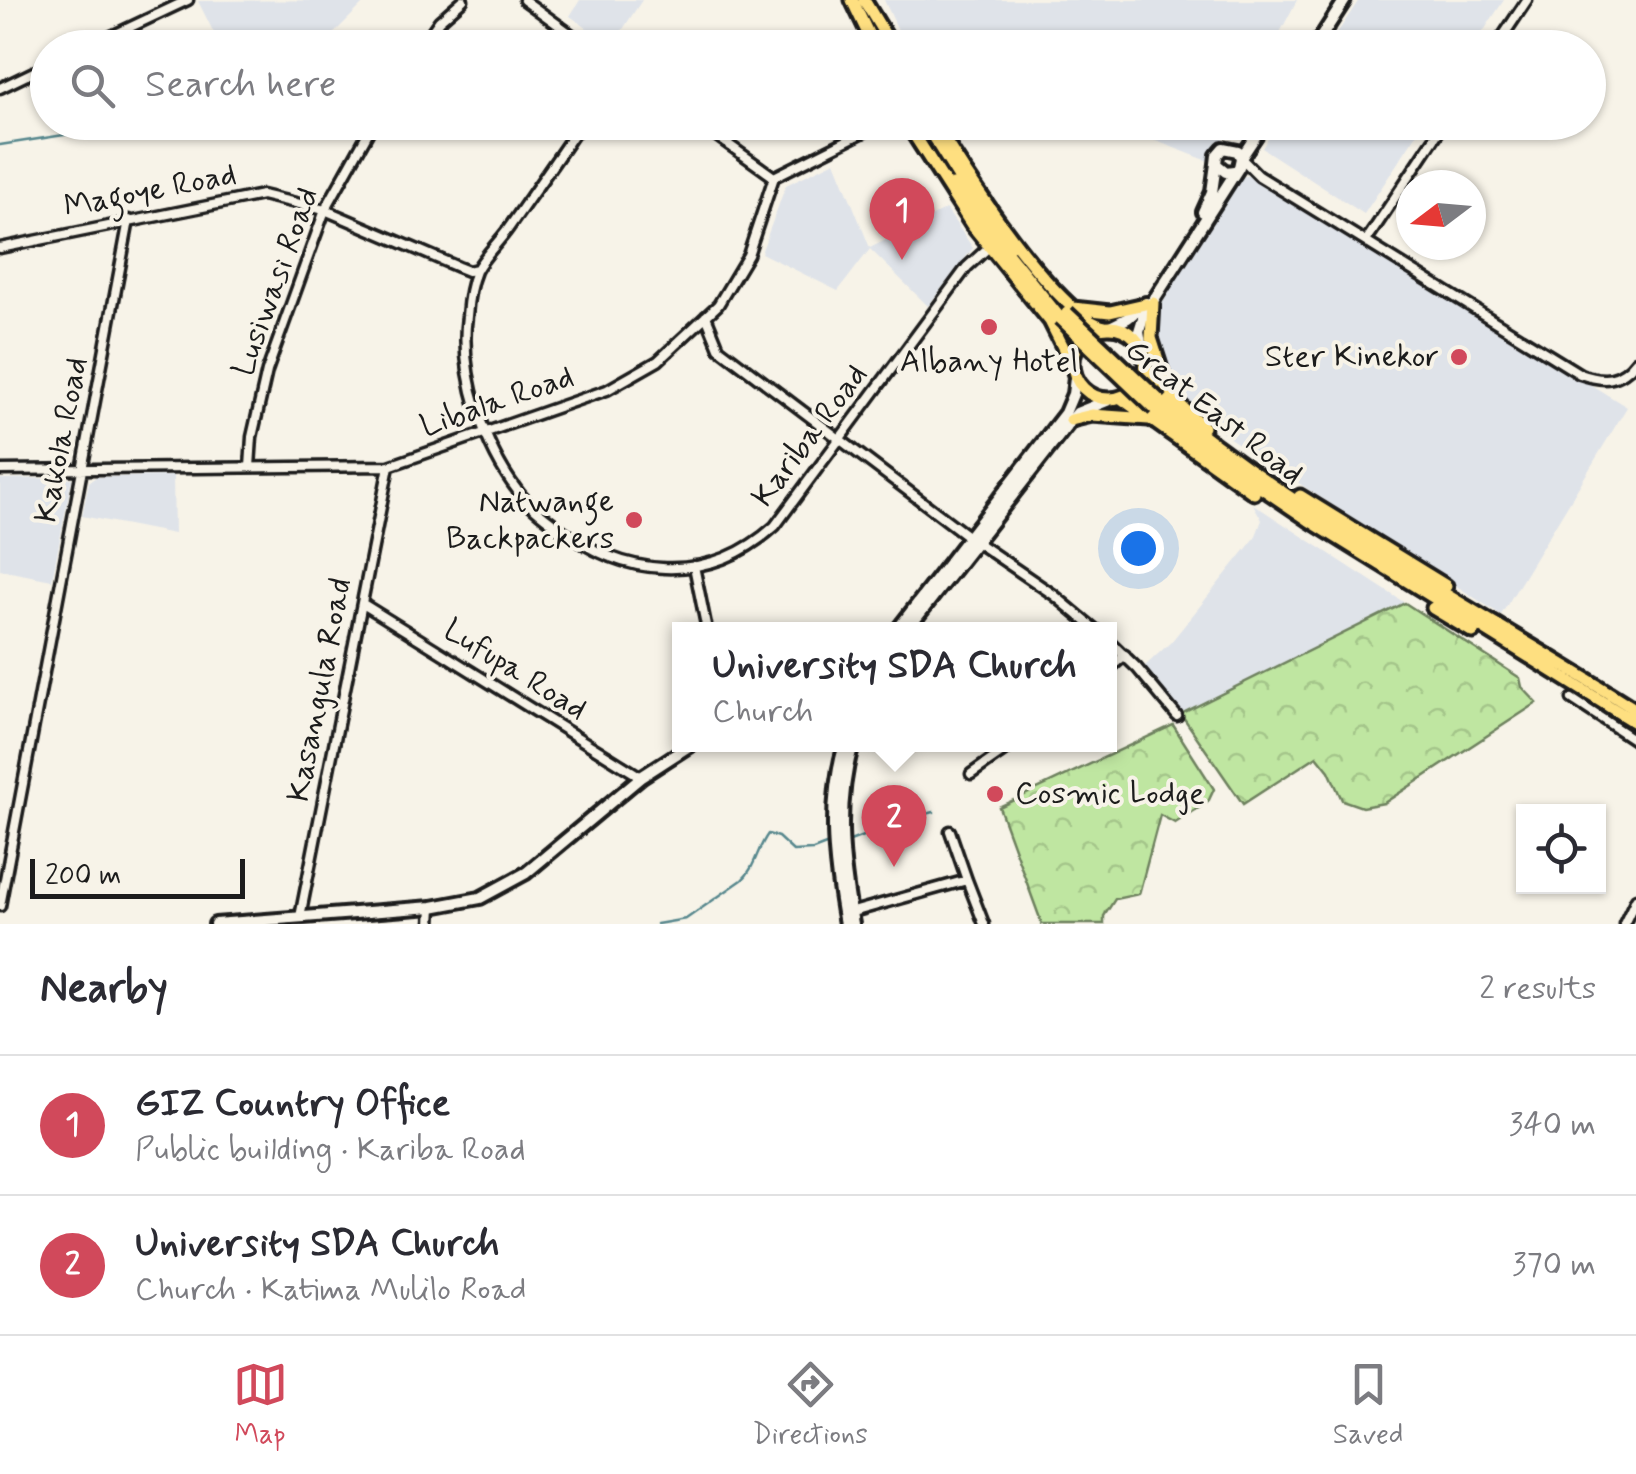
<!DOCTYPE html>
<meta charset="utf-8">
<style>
:root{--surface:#fff;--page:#f2f2f3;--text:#2b2b33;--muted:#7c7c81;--line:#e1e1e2;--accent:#d1495b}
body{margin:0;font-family:Mynerve,sans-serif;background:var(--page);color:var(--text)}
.controls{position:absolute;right:30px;bottom:30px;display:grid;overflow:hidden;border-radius:0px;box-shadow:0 2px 8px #0004}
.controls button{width:90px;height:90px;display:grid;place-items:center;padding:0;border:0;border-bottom:2px solid var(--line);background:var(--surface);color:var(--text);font:50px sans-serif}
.compass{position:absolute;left:1396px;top:170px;width:90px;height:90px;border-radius:50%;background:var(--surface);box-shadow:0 2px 8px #0004;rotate:254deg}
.scale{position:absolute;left:30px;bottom:25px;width:215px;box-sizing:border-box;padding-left:10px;border:5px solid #1c1c1c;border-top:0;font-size:28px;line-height:35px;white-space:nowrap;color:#1c1c1c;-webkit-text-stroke:8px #f7f3e8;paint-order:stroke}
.you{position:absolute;left:1138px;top:548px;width:35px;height:35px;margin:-25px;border:8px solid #fff;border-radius:50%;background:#1a73e8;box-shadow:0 0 0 15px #1a73e833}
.badge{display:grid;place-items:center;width:65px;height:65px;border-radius:50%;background:var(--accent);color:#fff;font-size:32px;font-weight:700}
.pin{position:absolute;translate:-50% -82px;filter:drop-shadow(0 2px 5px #0008)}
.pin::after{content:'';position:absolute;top:52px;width:35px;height:30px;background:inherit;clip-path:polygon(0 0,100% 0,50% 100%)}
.popup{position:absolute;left:672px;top:622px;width:445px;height:130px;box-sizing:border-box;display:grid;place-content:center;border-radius:0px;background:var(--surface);filter:drop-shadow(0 2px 8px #0005);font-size:32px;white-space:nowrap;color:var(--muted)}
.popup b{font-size:38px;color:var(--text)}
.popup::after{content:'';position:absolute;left:50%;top:100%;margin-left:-20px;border:20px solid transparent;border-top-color:var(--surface)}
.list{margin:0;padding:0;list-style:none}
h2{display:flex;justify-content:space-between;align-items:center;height:130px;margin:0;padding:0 40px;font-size:42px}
h2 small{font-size:32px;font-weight:400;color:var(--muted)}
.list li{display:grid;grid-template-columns:65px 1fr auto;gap:30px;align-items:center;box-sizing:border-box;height:140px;padding:0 40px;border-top:2px solid var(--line)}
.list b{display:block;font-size:38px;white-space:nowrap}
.list p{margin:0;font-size:32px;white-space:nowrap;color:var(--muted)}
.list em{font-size:32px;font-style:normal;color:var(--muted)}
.icon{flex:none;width:55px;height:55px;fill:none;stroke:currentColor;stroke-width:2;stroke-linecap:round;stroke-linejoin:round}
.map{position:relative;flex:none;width:1636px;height:924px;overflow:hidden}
.search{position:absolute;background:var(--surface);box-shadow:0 2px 8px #0004;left:30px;right:30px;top:30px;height:110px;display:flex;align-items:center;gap:25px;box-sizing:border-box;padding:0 35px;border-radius:55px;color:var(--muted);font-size:38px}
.sheet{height:410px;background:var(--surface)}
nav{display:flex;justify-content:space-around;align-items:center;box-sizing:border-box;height:140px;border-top:2px solid var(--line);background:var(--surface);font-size:28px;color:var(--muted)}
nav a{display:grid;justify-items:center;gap:5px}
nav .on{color:var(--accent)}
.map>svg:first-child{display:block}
</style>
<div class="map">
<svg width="1636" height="924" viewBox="0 0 1636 924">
<defs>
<pattern id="forest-crowns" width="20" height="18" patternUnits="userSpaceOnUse" patternTransform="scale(2.5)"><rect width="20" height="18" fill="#bfe6a1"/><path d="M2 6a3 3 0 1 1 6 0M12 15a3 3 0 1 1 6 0" fill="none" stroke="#a4c58a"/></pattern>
</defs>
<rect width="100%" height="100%" fill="#f7f3e8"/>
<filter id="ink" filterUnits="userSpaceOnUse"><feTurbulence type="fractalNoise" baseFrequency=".01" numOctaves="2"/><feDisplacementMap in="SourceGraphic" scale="20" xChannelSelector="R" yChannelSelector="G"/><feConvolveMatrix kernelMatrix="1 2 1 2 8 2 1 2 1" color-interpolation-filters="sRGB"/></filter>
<g filter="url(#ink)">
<!-- built -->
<path fill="#dfe3e9" d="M367,0L319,48L221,47L198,1Z
M580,0H642L612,46L570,16Z
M884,0H1297L1272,48L906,47Z
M1359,0H1504L1473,47H1328Z
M1279,122H1424V123L1364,214L1262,148Z
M1109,123H1232L1211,162Z
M835,161L870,248L946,209L973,248L928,306L870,249L838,291L761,253L786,185Z
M1251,175L1265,179L1355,240L1627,407L1501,615L1231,439L1189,406L1178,390L1158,334L1162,304L1233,179Z
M173,476L174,534L82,516L89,482L96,477Z
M72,478L52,580L0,570V479Z
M1253,504L1405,603L1181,714L1145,666L1171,642L1255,538L1262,520Z"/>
<!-- forest -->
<path fill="url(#forest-crowns)" stroke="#6e815e" stroke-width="2.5" d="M1405,603L1520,678L1522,687L1537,703L1384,803L1362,807L1342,800L1329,771L1317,756L1243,804L1181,714Z
M1173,725L1214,789L1208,802L1175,823L1160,815L1139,894L1115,899L1104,916V924H1042L999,807Z"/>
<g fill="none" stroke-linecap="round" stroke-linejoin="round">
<!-- stream -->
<path stroke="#57878d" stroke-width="2.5" d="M0,145L115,127L124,122
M850,841L907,819L934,812
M657,924L686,919L742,880C755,868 757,849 768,834L778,837L793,851L813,850L826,845"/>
<!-- street casing -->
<g stroke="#1c1c1c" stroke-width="15">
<path id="street" d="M524,0L590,48
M86,48L188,0
M420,48L439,21L463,0
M1495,48L1527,0
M0,88L48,65
M582,122C558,158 533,193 508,229C499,242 483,257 476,271C471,283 468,302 467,316C459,374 484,448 520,494C530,506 542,515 554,524C622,578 708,587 775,526L967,267L989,247
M697,122L774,177
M1241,158L1259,176L1580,374C1603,382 1620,382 1636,361
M1366,241L1445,122
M0,248L262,195L325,210L458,267L468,271L477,269
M706,316L719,348L969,537L1054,595L1096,630
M250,467L252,437L267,371L325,210L374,122
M0,470L389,466L607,390L658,361L718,305L748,255L774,177L884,122
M694,566L707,630
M363,604L641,777
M1109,641L1137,668L1177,716
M1109,669L1125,655
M1572,699L1636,741
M971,774L1014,744
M950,831L967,880
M0,906L129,220
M849,913L967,880L984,924
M300,917L389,466
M431,924L432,907
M1624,924L1636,899"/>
</g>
<!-- secondary casing -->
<g stroke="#1c1c1c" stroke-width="18">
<path id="secondary" d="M1314,48L1345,0
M1241,158L1265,122
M1203,212L1212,192L1216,164
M1110,327L1128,318L1146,303
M1142,349L1139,331L1144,315L1239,167L1241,158L1238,151L1223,148L1217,155L1216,164L1226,172L1234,171
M897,630L1065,413L1073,394L1075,378
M907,630L1077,413L1109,400
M215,924L432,907L480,898L526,873L641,777L692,744
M845,924C834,863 827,804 845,744
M853,924C842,864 835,804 853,744"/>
</g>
<!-- primary casing -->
<g stroke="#1c1c1c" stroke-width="19">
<path id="primary" d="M852,0L875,48
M864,0L893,48
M906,122L972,225L1050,321L1073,367
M924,122L966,189L1010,246
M934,122C959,166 1059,319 1105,327
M953,185L1060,318
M1153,303L1151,338L1168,391
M1073,308L1110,312L1145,304
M1073 363a36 36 0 1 1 72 0a36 36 0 1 1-72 0Z
M1145,367L1155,381L1203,427
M1121,398L1254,493
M1161,402C1307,523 1477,608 1636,710
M1155,409L1225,463L1309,520L1636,723
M1071,420L1092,415L1149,419
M1300,496L1446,586
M1433,608L1473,632"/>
</g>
<!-- street -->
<use href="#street" stroke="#f7f3e8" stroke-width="8"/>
<!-- secondary -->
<use href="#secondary" stroke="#f7f3e8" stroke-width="10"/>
<!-- primary -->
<use href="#primary" stroke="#fedf80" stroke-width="11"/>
<!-- primary-bridge casing -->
<g stroke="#1c1c1c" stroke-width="19" stroke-linecap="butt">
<path id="primary-bridge" d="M1067,313L1161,402
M1060,318L1155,409"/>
</g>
<!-- primary-bridge -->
<use href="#primary-bridge" stroke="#fedf80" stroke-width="11"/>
</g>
</g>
<!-- markers -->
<g fill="#d1495b" stroke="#f7f3e8" stroke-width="4">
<circle cx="989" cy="327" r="10"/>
<circle cx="1459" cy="357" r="10"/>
<circle cx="634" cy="520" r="10"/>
<circle cx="995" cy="794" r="10"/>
</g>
<g text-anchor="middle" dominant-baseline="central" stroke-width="8" stroke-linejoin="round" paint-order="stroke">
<!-- street labels -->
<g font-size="32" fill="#1c1c1c" stroke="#f7f3e8">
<text transform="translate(150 191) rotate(-11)">Magoye Road</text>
<text transform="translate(276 282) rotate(-70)">Lusiwasi Road</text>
<text transform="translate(497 402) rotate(-19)">Libala Road</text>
<text transform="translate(1214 412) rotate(38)">Great East Road</text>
<text transform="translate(810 436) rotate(-53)">Kariba Road</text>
<text transform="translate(62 440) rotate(-79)">Kakola Road</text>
<text transform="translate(515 670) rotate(32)">Lufupa Road</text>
<text transform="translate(320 690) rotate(-79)">Kasangula Road</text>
</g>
<!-- poi labels -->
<g font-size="32" fill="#1c1c1c" stroke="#f7f3e8" text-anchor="end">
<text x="1439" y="357">Ster Kinekor</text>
<text x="989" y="362" text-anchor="middle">Albany Hotel</text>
<text x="614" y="502">Natwange<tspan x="614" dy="37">Backpackers</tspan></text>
<text x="1015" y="794" text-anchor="start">Cosmic Lodge</text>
</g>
</g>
</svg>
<div class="controls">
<button><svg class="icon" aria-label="locate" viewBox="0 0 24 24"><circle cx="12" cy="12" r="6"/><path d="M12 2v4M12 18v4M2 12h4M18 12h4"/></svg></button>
</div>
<svg class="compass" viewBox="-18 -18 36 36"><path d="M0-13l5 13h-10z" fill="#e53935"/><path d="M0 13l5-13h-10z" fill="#7c7c81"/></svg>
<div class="scale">200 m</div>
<div class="you"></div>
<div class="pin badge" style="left:902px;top:260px">1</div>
<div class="pin badge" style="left:894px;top:867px">2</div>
<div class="popup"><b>University SDA Church</b>Church</div>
<div class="search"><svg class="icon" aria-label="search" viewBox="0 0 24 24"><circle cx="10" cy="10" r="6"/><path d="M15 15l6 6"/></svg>Search here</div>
</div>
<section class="sheet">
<h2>Nearby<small>2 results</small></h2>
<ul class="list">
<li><span class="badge">1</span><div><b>GIZ Country Office</b><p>Public building · Kariba Road</p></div><em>340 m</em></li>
<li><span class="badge">2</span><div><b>University SDA Church</b><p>Church · Katima Mulilo Road</p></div><em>370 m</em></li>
</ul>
</section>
<nav>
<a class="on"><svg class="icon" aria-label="map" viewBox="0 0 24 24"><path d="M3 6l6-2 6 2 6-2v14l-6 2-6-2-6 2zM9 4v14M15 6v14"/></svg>Map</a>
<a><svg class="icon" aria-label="directions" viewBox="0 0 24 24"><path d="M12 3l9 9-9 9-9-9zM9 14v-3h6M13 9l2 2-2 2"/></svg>Directions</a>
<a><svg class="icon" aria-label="saved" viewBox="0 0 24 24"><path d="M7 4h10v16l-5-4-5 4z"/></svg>Saved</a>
</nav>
